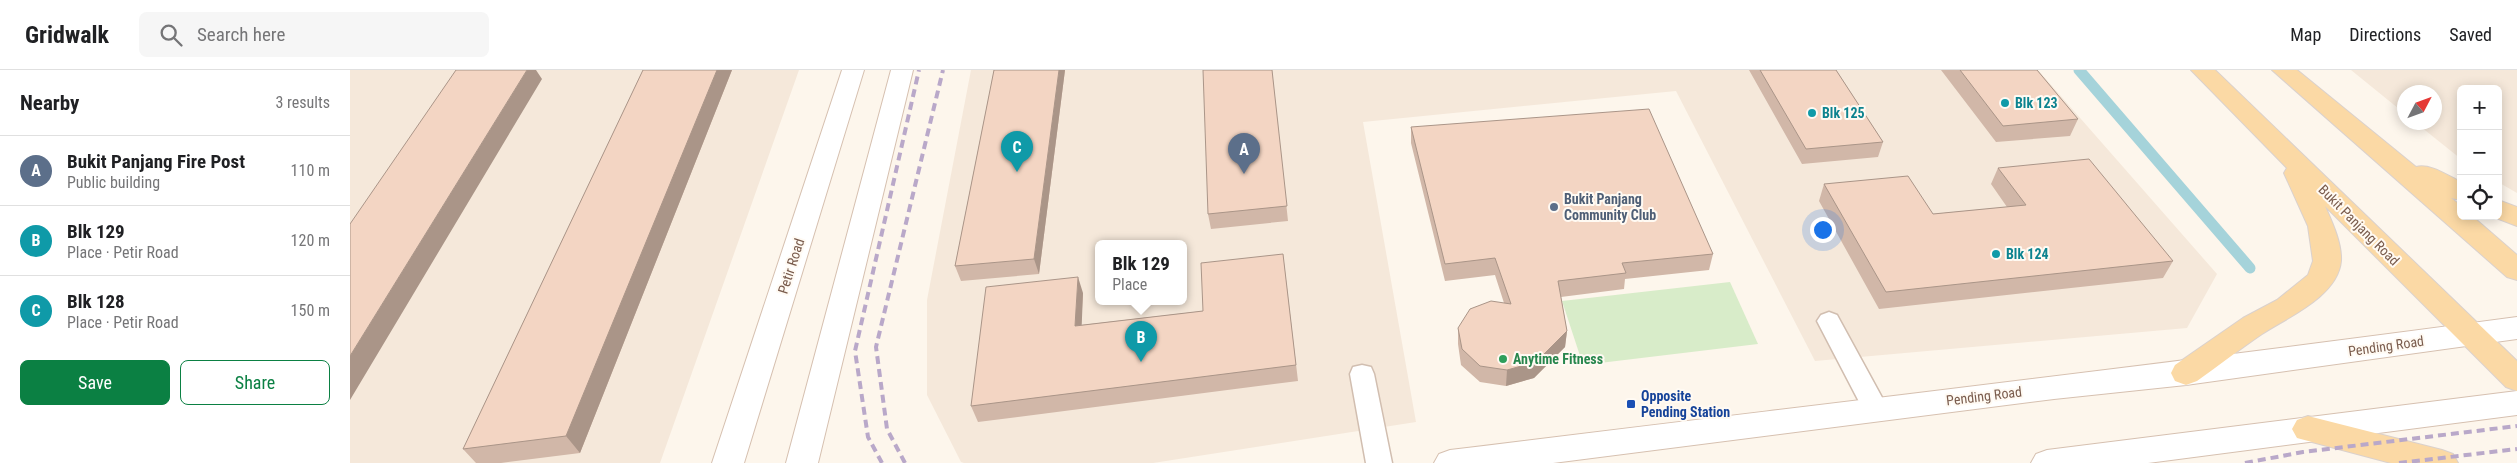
<!DOCTYPE html>
<meta charset="utf-8">
<style>
:root{--surface:#fff;--page:#f6f6f6;--text:#202124;--muted:#757577;--line:#e0e0e0;--accent:#0b8043}
body{margin:0;font-family:"Roboto Condensed",sans-serif;background:var(--page);color:var(--text)}
.controls{position:absolute;right:15px;top:15px;display:grid;overflow:hidden;border-radius:8px;box-shadow:0 2px 12px #0003}
.controls button{width:45px;height:45px;display:grid;place-items:center;padding:0;border:0;border-bottom:1px solid var(--line);background:var(--surface);color:var(--text);font:25px sans-serif}
.compass{position:absolute;left:2047px;top:15px;width:45px;height:45px;border-radius:50%;background:var(--surface);box-shadow:0 2px 12px #0003;rotate:49deg}
.you{position:absolute;left:1472px;top:159px;width:18px;height:18px;margin:-12px;border:4px solid #fff;border-radius:50%;background:#1a73e8;box-shadow:0 0 0 8px #1a73e833}
.badge{display:grid;place-items:center;width:32px;height:32px;border-radius:50%;background:var(--accent);color:#fff;font-size:16px;font-weight:700}
.pin{position:absolute;translate:-50% -41px;filter:drop-shadow(0 1px 2px #0008)}
.pin::after{content:'';position:absolute;top:26px;width:18px;height:15px;background:inherit;clip-path:polygon(0 0,100% 0,50% 100%)}
.popup{position:absolute;left:745px;top:170px;width:92px;height:65px;box-sizing:border-box;display:grid;place-content:center;border-radius:8px;background:var(--surface);filter:drop-shadow(0 1px 4px #0005);font-size:16px;white-space:nowrap;color:var(--muted)}
.popup b{font-size:19px;color:var(--text)}
.popup::after{content:'';position:absolute;left:50%;top:100%;margin-left:-10px;border:10px solid transparent;border-top-color:var(--surface)}
.list{margin:0;padding:0;list-style:none}
h2{display:flex;justify-content:space-between;align-items:center;height:65px;margin:0;padding:0 20px;font-size:21px}
h2 small{font-size:16px;font-weight:400;color:var(--muted)}
.list li{display:grid;grid-template-columns:32px 1fr auto;gap:15px;align-items:center;box-sizing:border-box;height:70px;padding:0 20px;border-top:1px solid var(--line)}
.list b{display:block;font-size:19px;white-space:nowrap}
.list p{margin:0;font-size:16px;white-space:nowrap;color:var(--muted)}
.list em{font-size:16px;font-style:normal;color:var(--muted)}
.actions{display:flex;gap:10px;padding:15px 20px}
.actions a{flex:1;padding:11px 0;border:1px solid var(--accent);border-radius:8px;text-align:center;font-size:18px;color:var(--accent)}
.actions .main{background:var(--accent);color:#fff}
.icon{flex:none;width:28px;height:28px;fill:none;stroke:currentColor;stroke-width:2;stroke-linecap:round;stroke-linejoin:round}
.map{position:relative;flex:none;width:2167px;height:393px;overflow:hidden}
header{display:flex;align-items:center;gap:30px;box-sizing:border-box;height:70px;padding:0 25px;background:var(--surface);border-bottom:1px solid var(--line)}
header strong{font-size:24px}
nav{display:flex;gap:28px;margin-inline-start:auto;font-size:18px}
.search{width:350px;height:45px;background:var(--page);display:flex;align-items:center;gap:12px;box-sizing:border-box;padding:0 18px;border-radius:8px;color:var(--muted);font-size:19px}
main{display:flex}
aside{flex:1;background:var(--surface)}
.map>svg:first-child{display:block}
</style>
<header>
<strong>Gridwalk</strong>
<div class="search"><svg class="icon" aria-label="search" viewBox="0 0 24 24"><circle cx="10" cy="10" r="6"/><path d="M15 15l6 6"/></svg>Search here</div>
<nav><a>Map</a><a>Directions</a><a>Saved</a></nav>
</header>
<main>
<aside>
<h2>Nearby<small>3 results</small></h2>
<ul class="list">
<li><span class="badge" style="background:#5c6f8a">A</span><div><b>Bukit Panjang Fire Post</b><p>Public building</p></div><em>110 m</em></li>
<li><span class="badge" style="background:#0f9aa8">B</span><div><b>Blk 129</b><p>Place · Petir Road</p></div><em>120 m</em></li>
<li><span class="badge" style="background:#0f9aa8">C</span><div><b>Blk 128</b><p>Place · Petir Road</p></div><em>150 m</em></li>
</ul>
<div class="actions"><a class="main">Save</a><a>Share</a></div>
</aside>
<div class="map">
<svg width="2167" height="393" viewBox="0 0 2167 393">
<rect width="100%" height="100%" fill="#fdf6ec"/>
<!-- residential -->
<path fill="#f5e8da" fill-rule="evenodd" d="M0,0H449L310,393H0Z
M621,0H1688L1867,204L1837,258L1465,291L1326,21L1013,52L1066,352L803,393H614L611,392L577,325V230ZM748,173H834V231H748Z
M2001,0H2167V123L2148,112V19H2111V89L2066,53L2084,52V22H2054V43Z"/>
<!-- green -->
<path fill="#d8ecc9" d="M1380,212L1408,274L1233,295L1212,231Z"/>
<g fill="none" stroke-linecap="round" stroke-linejoin="round">
<!-- stream -->
<path stroke="#a5d3da" stroke-width="11" d="M1729,0L1900,198"/>
<!-- service casing -->
<g stroke="#d1beb0" stroke-width="3">
<path id="service" d="M1479,242L1487,245L1535,333L1539,340L1535,347L1526,350L1517,347L1467,251L1471,245Z
M1012,295L1021,297L1024,304L1042,393H1016L1000,304L1003,297Z"/>
</g>
<!-- secondary casing -->
<g stroke="#d6c0b0" stroke-width="2">
<path id="secondary" d="M492,0H514L394,393H362Z
M541,0H563L468,393H436Z
M2167,247V269L1836,315L1704,329L1203,393H1084L1089,384L1100,380C1456,336 1812,295 2167,247Z
M2167,321V345L1798,393H1681L1686,384L1697,380Z"/>
</g>
<!-- primary casing -->
<g stroke="#dad1cd" stroke-width="2">
<path id="primary" d="M1841,0H1865L2167,291V321L2156,317L1975,136C1982,152 1992,173 1991,191C1988,226 1938,247 1912,264C1890,279 1868,296 1847,311L1836,315L1825,311L1821,303L1825,295L1893,248L1927,230L1958,205L1963,191L1958,156L1934,103L1937,98Z
M1922,0H1947L2066,97C2080,93 2098,106 2111,112V130L2101,128L2111,136V146H2122L2167,185V210L2157,207Z
M2148,130L2167,137V156L2141,146H2148Z
M1958,346L2092,380L2103,384L2108,393H2041L1947,368L1942,359L1947,350Z"/>
</g>
<!-- service -->
<use href="#service" fill="#fff" fill-rule="evenodd"/>
<!-- secondary -->
<use href="#secondary" fill="#fff" fill-rule="evenodd"/>
<!-- primary -->
<use href="#primary" fill="#fbd9a5" fill-rule="evenodd"/>
<!-- rail -->
<path stroke="#b9a8c9" stroke-width="4" stroke-dasharray="8 5" stroke-linecap="butt" d="M532,393L518,367L505,281L569,0
M555,393L537,359L526,277L593,0
M1895,393L1953,382L2167,356
M2049,393L2167,379"/>
</g>
<!-- wall -->
<path fill="#d1b7a8" d="M293,0H382L230,383L151,393H126L113,379Z
M644,0H715L689,204L611,211L605,196Z
M922,0L938,151L861,159L858,144Z
M1399,0H1486L1533,72L1528,87L1452,94Z
M1591,0H1687L1728,49L1720,66L1646,72Z
M1061,57L1363,184L1359,200L1275,209L1274,219L1211,227L1217,261L1215,277L1184,308L1156,316L1130,312L1111,295L1108,274V258L1154,233L1145,205L1095,211L1061,73Z
M1648,98L1823,191L1813,208L1529,239L1469,131L1474,114L1583,144L1657,137L1641,114Z
M933,184L948,311L628,352L621,336L733,223L731,255L853,241Z"/>
<!-- shaded-wall -->
<path fill="#aa9588" d="M177,0H186L192,9L0,330V286Z
M367,0H382L230,383L216,366Z
M709,0H715L689,204L684,189Z
M728,207L733,223L731,272L725,256Z
M1217,261L1215,277L1184,308L1156,316L1157,300Z"/>
<!-- building -->
<path fill="#f3d5c3" stroke="#aa9588" d="M106,0H177L0,286V154Z
M293,0H367L216,366L113,379Z
M644,0H709L684,189L605,196Z
M853,0H922L937,136L858,144Z
M1410,0H1486L1533,72L1456,79Z
M1610,0H1687L1728,49L1653,56Z
M1299,39L1363,184L1272,193L1276,203L1208,211L1217,261L1186,292L1157,300L1130,296L1112,279L1108,258L1120,239L1141,231L1161,234L1145,188L1095,194L1061,57Z
M1739,89L1823,191L1536,222L1474,114L1558,106L1583,144L1676,135L1648,98Z
M933,184L946,295L621,336L636,217L728,207L725,256L853,241L851,193Z"/>
<!-- markers -->
<g fill="#0f9aa8" stroke="#fffaf3" stroke-width="2">
<circle cx="1655" cy="33" r="5"/>
<circle cx="1462" cy="43" r="5"/>
<circle cx="1646" cy="184" r="5"/>
</g>
<circle fill="#5c6f8a" stroke="#fffaf3" stroke-width="2" cx="1204" cy="137" r="5"/>
<circle fill="#2e9e5b" stroke="#fffaf3" stroke-width="2" cx="1153" cy="289" r="5"/>
<rect fill="#1a4fb4" stroke="#fffaf3" stroke-width="2" x="1276" y="329" width="10" height="10" rx="2.5"/>
<g text-anchor="middle" dominant-baseline="central" stroke-width="4" stroke-linejoin="round" paint-order="stroke">
<!-- culture labels -->
<g font-size="14" font-weight="bold" fill="#0d838f" stroke="#fffaf3" text-anchor="start">
<text x="1665" y="33">Blk 123</text>
<text x="1472" y="43">Blk 125</text>
<text x="1656" y="184">Blk 124</text>
</g>
<!-- service labels -->
<g font-size="14" font-weight="bold" fill="#4e5e75" stroke="#fffaf3" text-anchor="start">
<text x="1214" y="129">Bukit Panjang<tspan x="1214" dy="16">Community Club</tspan></text>
</g>
<!-- street labels -->
<g font-size="14" fill="#7a5c4d" stroke="#fffaf3">
<text transform="translate(2009 155) rotate(45)">Bukit Panjang Road</text>
<text transform="translate(441 196) rotate(-72)">Petir Road</text>
<text transform="translate(2036 276) rotate(-8)">Pending Road</text>
<text transform="translate(1634 326) rotate(-7)">Pending Road</text>
</g>
<!-- leisure labels -->
<g font-size="14" font-weight="bold" fill="#27864d" stroke="#fffaf3" text-anchor="start">
<text x="1163" y="289">Anytime Fitness</text>
</g>
<!-- transit labels -->
<g font-size="14" font-weight="bold" fill="#164399" stroke="#fffaf3" text-anchor="start">
<text x="1291" y="326">Opposite<tspan x="1291" dy="16">Pending Station</tspan></text>
</g>
</g>
</svg>
<div class="controls">
<button>+</button>
<button>−</button>
<button><svg class="icon" aria-label="locate" viewBox="0 0 24 24"><circle cx="12" cy="12" r="6"/><path d="M12 2v4M12 18v4M2 12h4M18 12h4"/></svg></button>
</div>
<svg class="compass" viewBox="-18 -18 36 36"><path d="M0-13l5 13h-10z" fill="#e53935"/><path d="M0 13l5-13h-10z" fill="#757577"/></svg>
<div class="you"></div>
<div class="pin badge" style="left:894px;top:104px;background:#5c6f8a">A</div>
<div class="pin badge" style="left:791px;top:292px;background:#0f9aa8">B</div>
<div class="popup"><b>Blk 129</b>Place</div>
<div class="pin badge" style="left:667px;top:102px;background:#0f9aa8">C</div>
</div>
</main>
